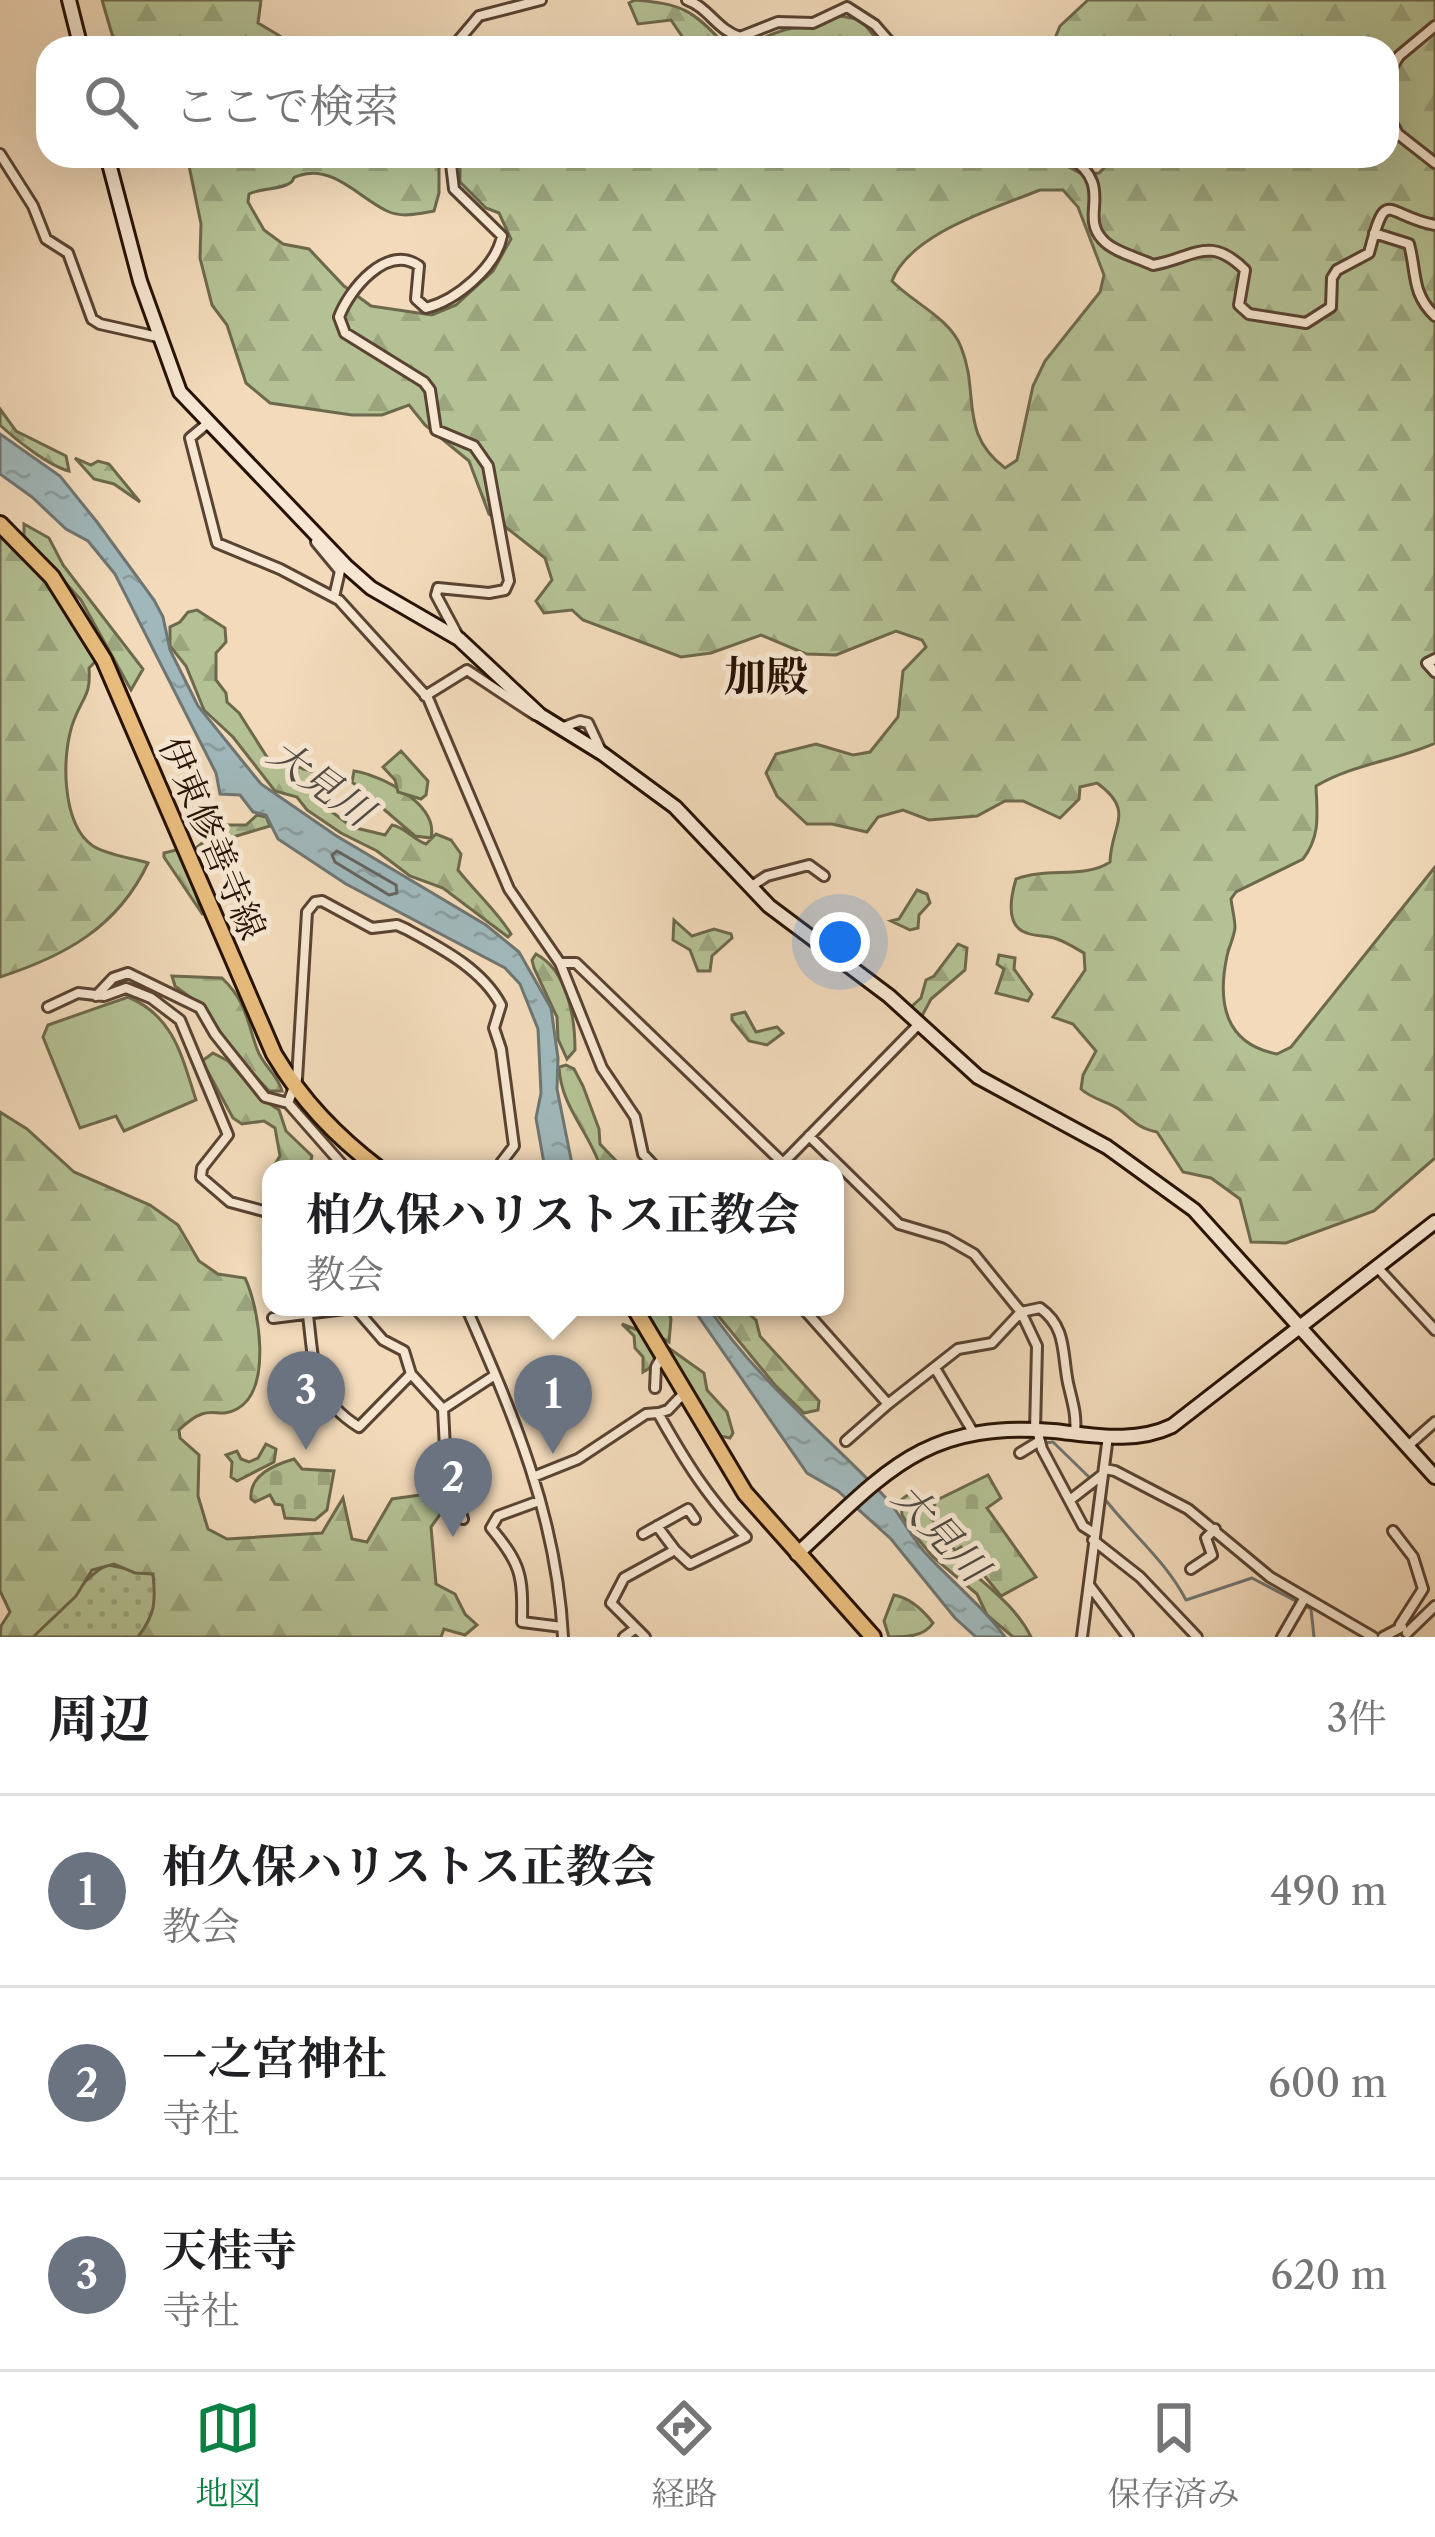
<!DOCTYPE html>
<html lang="ja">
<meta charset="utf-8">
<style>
:root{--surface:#fff;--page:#f6f6f6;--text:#202124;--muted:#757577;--line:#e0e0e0;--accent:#0b8043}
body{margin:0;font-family:"Libre Caslon Text","Noto Serif JP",serif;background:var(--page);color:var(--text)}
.you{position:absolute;left:840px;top:942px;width:42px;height:42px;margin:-30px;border:9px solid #fff;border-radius:50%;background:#1a73e8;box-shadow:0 0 0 18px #1a73e833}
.badge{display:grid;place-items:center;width:78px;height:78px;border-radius:50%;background:var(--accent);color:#fff;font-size:39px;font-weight:700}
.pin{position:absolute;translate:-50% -99px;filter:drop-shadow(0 3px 6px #0008)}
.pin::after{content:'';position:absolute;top:63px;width:42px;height:36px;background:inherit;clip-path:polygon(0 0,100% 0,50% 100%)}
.popup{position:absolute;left:262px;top:1160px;width:582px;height:156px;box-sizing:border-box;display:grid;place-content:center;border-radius:24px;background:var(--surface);filter:drop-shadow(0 3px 9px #0005);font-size:39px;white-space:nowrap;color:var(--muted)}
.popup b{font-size:45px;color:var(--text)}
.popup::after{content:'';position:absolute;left:50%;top:100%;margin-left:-24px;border:24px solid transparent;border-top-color:var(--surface)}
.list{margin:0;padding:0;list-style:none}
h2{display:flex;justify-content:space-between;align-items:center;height:156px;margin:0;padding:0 48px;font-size:51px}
h2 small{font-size:39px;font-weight:400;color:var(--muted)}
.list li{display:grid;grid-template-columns:78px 1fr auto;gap:36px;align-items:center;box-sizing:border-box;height:192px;padding:0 48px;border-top:3px solid var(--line)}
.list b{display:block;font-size:45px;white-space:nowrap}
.list p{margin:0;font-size:39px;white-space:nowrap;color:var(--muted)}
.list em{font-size:39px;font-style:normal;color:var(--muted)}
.icon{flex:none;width:66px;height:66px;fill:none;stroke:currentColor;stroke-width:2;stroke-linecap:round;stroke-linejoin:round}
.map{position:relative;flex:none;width:1435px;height:1637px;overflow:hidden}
.search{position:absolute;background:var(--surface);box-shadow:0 12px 48px #0002;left:36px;right:36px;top:36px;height:132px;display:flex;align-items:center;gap:30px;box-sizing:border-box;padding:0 42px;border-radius:36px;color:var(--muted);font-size:45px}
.sheet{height:732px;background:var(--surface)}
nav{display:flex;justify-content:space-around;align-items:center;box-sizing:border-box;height:168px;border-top:3px solid var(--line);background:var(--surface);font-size:33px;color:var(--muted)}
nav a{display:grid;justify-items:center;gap:6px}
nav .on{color:var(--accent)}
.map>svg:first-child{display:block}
</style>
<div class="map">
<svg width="1435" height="1637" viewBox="0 0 1435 1637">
<defs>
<pattern id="grass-dots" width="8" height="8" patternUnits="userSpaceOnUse" patternTransform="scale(3)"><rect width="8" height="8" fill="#b4c194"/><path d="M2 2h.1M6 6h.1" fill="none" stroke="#9ba57e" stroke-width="1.8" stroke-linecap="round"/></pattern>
<pattern id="forest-firs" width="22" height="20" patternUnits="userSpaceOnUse" patternTransform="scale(3)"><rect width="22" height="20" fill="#b4c194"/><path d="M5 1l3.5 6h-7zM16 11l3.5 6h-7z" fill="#9ba57e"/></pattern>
<pattern id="cemetery-stones" width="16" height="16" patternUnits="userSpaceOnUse" patternTransform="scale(3)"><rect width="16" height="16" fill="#b4c194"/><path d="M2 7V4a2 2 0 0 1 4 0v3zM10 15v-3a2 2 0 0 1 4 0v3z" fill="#9ba57e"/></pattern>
<pattern id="water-ripples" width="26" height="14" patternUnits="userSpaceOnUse" patternTransform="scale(3)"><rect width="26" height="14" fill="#a0b8bb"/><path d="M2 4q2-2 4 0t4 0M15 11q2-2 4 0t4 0" fill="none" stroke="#8a9d9f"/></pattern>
</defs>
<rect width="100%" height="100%" fill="#f2daba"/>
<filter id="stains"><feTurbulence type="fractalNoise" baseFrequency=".00167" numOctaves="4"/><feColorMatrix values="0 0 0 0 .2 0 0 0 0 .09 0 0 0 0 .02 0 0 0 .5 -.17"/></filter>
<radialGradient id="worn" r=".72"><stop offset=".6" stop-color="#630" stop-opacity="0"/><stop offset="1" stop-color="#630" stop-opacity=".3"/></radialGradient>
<!-- grass -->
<path fill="url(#grass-dots)" stroke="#6d694c" stroke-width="3" d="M108,1565L153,1574C157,1601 155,1615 138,1637H32C56,1617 86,1573 108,1565Z"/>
<!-- forest -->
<path fill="url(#forest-firs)" stroke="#6d694c" stroke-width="3" fill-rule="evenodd" d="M102,0H261L258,23L280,36V45L116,48Z
M635,0C681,4 692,9 724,44C755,48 755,39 781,31C805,22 813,36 836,15L861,20L884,48H690L671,20L638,24L629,3Z
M1088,0H1435V743C1395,761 1353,764 1316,786C1317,813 1321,836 1303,859L1236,892L1231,899C1232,908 1235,919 1235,928C1234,937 1229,947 1227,956C1217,1003 1225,1044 1277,1054L1291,1047L1435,867V1158L1374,1211L1286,1243L1251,1242L1240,1199L1211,1178L1183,1172L1157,1132C1138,1128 1134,1121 1120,1110C1108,1101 1093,1100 1081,1089L1083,1075L1096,1051L1073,1024L1053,1017L1085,970L1084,953C1075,948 1066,942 1057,939C1047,935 1036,937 1027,933C1004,926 1011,896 1016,879C1047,867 1085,879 1110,862C1111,825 1136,811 1097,783L1080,787L1079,799L1060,818L1023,801H1005L977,816L929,820L903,810L878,817L867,832L832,824H807L777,796L766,773L776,754L816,744L853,755L870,752L898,717L903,671L926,647L922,640L896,631L836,655L806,654L761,635L711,653L681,657L583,620L572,610L544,613L536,601L552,580L545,558L489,514L469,461L425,425L409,405L382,415H352L270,403L246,383L227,325L212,305L200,258L201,224L187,156H439V193L434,211C417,214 402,218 387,211C361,199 333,165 301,175C286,179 300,179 286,185C274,190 261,188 249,194L248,202L264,230L283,244L309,249L344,286L371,306L432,315L456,305L493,271L511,239L499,213L486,208L460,182V156H1048L1082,174L1099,173L1116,156H1387V48H1051L1060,26ZM1040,190H1063L1078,207L1104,275L1100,292L1045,361L1033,386L1017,460L1005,468C958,433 980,393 961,347C950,318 913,303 892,281C910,233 996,208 1040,190Z
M0,409L16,431L66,456L69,471C49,466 16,440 0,425Z
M75,458L91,465L98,461L109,464L140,502L114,484L94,479Z
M24,524L49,538L63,565L143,669L131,690L81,600L24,536Z
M0,536L39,572L98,659L89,668C91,696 83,696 74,720C61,753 61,824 93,846C107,855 132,858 148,863C118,927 65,956 0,977Z
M197,610L225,628L226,642L216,653V680L226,693L227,702L239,713L272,765L286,763L329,777L333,785L332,812L352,827L385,835L392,825C405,827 412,839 426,844L436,834L451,840L461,854L458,870C476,893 496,910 511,934L508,937L443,888L410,876L377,851L341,833L307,810L297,797L275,791L233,737L204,710L186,666L170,646V627L180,622L188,612Z
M354,771C381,775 439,804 431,838L415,836L352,782Z
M257,815L266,817L270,826L196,848L225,825H246Z
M176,850L182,854L203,915L164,857V853Z
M917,890L927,894L930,903L919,915L918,928L910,930L891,921L899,919Z
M674,920L692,936L714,929L731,934L732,938L712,956L710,971H698L690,950L673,940Z
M958,944L967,948L965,970L931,999L922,1016L912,1013L911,1007L921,998L926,980L934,976Z
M536,954C568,971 575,1018 575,1050L567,1059L558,1039L557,1017L534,968L532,960Z
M999,955L1015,958L1014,969L1032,994L1028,1001L996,993L1004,969L997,964Z
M172,976L222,978C247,1002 247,1022 257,1049C263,1066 278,1075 282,1091H269L232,1051L206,1009L175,986Z
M745,1012L756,1032L777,1027L783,1033L767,1045L749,1041L732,1020V1015Z
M213,1053L228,1061L261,1098L279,1110L286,1131L312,1156L309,1168L272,1169L280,1156L275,1128L264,1121L242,1124L233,1118L202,1061Z
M566,1065L574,1069L583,1086L599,1129L600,1144L624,1169H601C590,1132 561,1108 559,1067Z
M0,1112L27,1129L74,1172L150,1205L178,1225L199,1261L218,1274L245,1278C259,1307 273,1389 237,1409C215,1421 211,1399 179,1430L180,1438L199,1455L198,1496L208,1529L227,1539L322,1533L343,1498L352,1539L367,1542L392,1499L434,1493L442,1501L444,1509L431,1527L436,1584L455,1594L465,1614L477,1625L465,1635L444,1629L441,1637H138C155,1615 156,1602 153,1574L135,1573L114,1564L92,1570L76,1596L33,1637H0L1,1626L10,1612L0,1591Z
M641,1307H667L671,1319L669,1342L659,1336Z
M711,1307H741L756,1320L760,1336L819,1401L818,1410L804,1413L775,1385Z
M622,1324L643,1332L657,1352L653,1366L643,1372V1357L635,1348L634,1336Z
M666,1346L704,1373L707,1390L727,1412L733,1433L730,1438L720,1436Z
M266,1444L276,1449L274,1462L237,1481L231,1477L232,1462L226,1455L237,1451L241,1459L249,1462L258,1458Z
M909,1494L929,1498C933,1512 932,1528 942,1541C969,1577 1011,1596 1031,1637H1013L987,1615L977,1594L933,1557L914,1534L902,1515L901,1500Z
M894,1595C911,1598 923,1610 933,1623C924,1637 905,1637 889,1637L884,1621Z"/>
<!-- cemetery -->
<path fill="url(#cemetery-stones)" stroke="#6d694c" stroke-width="3" d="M401,751L428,781L426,795L421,799L398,792L395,780L383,767Z
M294,1459L302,1469L334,1471L327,1510L315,1520L285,1518L282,1505L275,1504L270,1495L255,1502L251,1499C249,1475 274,1465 294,1459Z
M988,1475L1001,1498L987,1508L1036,1577L1001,1596L961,1547L955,1551L934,1515L935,1501Z"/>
<!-- garden -->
<path fill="#b4c194" stroke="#6d694c" stroke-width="3" d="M128,997C174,1016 182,1057 196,1100L124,1131L116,1116L80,1128L43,1037L48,1025Z"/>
<!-- water -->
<path fill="url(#water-ripples)" stroke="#6f7572" stroke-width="3" d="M0,434L60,476L97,522L154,600L163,617L170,650L198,706L261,784L335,835L486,925L519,952L551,1008L558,1058L557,1089L573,1169H545L536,1118L541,1093L538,1029L520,984L505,968L346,884L278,839L266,815L253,812L240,795L220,794L216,773L115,574L88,541L66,529L32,497L0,474Z
M692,1307H708C756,1379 826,1435 885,1497C902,1515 911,1539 929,1557C955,1584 983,1607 1005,1637H976L955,1618L891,1539L838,1491L807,1473Z"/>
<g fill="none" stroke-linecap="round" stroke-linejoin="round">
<!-- shore -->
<path stroke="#636460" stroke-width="3" d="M337,851L396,885L397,893L389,895L335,862L332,855Z"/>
<!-- stream -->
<path stroke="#6f7572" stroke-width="3" d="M1045,1443L1053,1442L1091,1479
M1104,1498C1131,1533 1166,1561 1186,1600L1252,1578L1311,1609L1314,1637"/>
<!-- street casing -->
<g stroke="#594332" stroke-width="14">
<path id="street" d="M687,0C709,8 717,30 740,37L778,22L813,23L847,7L875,25L895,48
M452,48L479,16L541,0
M1387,75L1399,56L1435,26
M1387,114L1398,134L1435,163
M0,154L33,206L46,239L68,253L92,319L100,324L158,337
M450,156L454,189L502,236C496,267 457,300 426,308L416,299L419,266C387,243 349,290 339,317L345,333L424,382L430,390L436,430L474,446L488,466L509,581L505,590L489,593L438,588L436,595L459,638
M1069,156C1116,187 1079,214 1102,239C1113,252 1137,257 1153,265C1194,258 1209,234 1245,270L1239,305L1249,314L1306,323L1331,307L1332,278L1337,270L1369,253C1387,185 1384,215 1435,225
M1374,233L1409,244C1417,273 1411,293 1435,316
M208,423L190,438L217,543L280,569L339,600L428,698L509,889L560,963H576L783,1163L919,1024
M316,542L340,571L334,597
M1435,659L1427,663L1435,672
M425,696L467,670L535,715
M561,728L580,721L588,723L602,753
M750,887L767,876L809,865L824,876
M560,963L602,1068L635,1117L643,1154L657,1169
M96,996L113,978L128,973L200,1008L215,1034L265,1097L288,1103
M48,1007L78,993L104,996L126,988L151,998L180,1020L228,1135L202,1168L201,1177L230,1202L271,1213
M809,1136L899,1224L946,1238L974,1254L1021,1312L1037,1346L1035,1430
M346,1169L288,1103L297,1079L307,912L315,902L322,901L372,928L397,925L406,929C441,948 482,969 501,1005L494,1028L501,1049L514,1146L501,1163
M1376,1266L1435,1330
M466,1307C514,1416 557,1517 563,1637
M802,1307L888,1404L958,1349L992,1343L1021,1312L1040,1308C1067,1327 1062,1354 1068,1383C1072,1401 1077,1414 1075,1433
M357,1310L383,1340L404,1351L411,1374
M308,1315C314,1365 312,1398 359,1427L411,1374L443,1409L495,1375
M273,1318L361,1307
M935,1368L973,1432
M655,1388L656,1367L662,1356
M443,1409L446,1468L463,1519
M659,1413L668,1410L684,1393
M1037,1430L1042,1449L1083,1526L1094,1533
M846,1441L888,1404
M1409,1445L1435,1422
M1020,1453L1038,1442
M1105,1469L1115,1471L1188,1509L1270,1577L1373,1637
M533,1477L578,1459L646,1414L658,1413C685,1461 707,1497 746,1537L690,1564L675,1550L624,1578L611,1603L645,1637
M1070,1500L1102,1475
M539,1501L498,1516L491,1528C521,1564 523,1575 522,1622L562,1627
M657,1526L675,1550
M1393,1531L1413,1557L1423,1589L1400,1625
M643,1534L688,1509L695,1519
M1093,1540L1140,1577L1197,1637
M1191,1569L1212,1555L1206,1538L1215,1529
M1089,1585L1128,1637
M1407,1633L1435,1606
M624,1637L636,1628
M1082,1637L1108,1436
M1282,1637L1304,1599
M1383,1637L1402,1627"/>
</g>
<!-- secondary casing -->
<g stroke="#261104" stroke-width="18">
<path id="secondary" d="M69,0L81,48
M107,156L140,281L180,392L346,566L371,588L459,639L540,715L603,754L675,807L769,906L889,996L978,1077L1107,1147L1194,1210L1435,1477
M797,1554C886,1472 923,1421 1053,1431C1093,1435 1134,1444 1172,1426L1435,1222"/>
</g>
<!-- primary casing -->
<g stroke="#261104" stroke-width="20">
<path id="primary" d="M0,524L52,577L104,660L274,1054C302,1101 336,1136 379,1169
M634,1307L745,1493L873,1637"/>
</g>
<!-- street -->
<use href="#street" stroke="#f7e7d2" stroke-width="8"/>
<!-- secondary -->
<use href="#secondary" stroke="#f7e7d2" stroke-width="12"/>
<!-- primary -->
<use href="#primary" stroke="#e9bd7d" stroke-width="14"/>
</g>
<g text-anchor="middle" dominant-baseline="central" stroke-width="10" stroke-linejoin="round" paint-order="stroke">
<!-- street labels -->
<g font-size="36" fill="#261104" stroke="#f7e7d2">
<text transform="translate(213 838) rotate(67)">伊東修善寺線</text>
</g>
<!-- water labels -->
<g font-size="39" font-style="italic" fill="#514b44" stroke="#f7e7d2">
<text transform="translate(321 782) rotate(36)">大見川</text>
<text transform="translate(941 1532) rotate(47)">大見川</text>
</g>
<!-- quarter labels -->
<g font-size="42" font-weight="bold" fill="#261104" stroke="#f7e7d2">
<text x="766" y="676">加殿</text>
</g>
</g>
<rect width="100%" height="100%" filter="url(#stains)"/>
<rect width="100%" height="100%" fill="url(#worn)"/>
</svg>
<div class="you"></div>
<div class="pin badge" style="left:553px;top:1454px;background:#6b7280">1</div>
<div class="popup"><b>柏久保ハリストス正教会</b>教会</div>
<div class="pin badge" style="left:453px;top:1537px;background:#6b7280">2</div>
<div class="pin badge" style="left:306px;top:1450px;background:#6b7280">3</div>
<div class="search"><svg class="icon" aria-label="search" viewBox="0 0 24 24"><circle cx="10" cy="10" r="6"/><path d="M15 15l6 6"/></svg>ここで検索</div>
</div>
<section class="sheet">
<h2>周辺<small>3件</small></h2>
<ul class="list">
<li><span class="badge" style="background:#6b7280">1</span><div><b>柏久保ハリストス正教会</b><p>教会</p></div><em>490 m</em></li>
<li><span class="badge" style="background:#6b7280">2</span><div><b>一之宮神社</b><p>寺社</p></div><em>600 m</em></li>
<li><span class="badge" style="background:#6b7280">3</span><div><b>天桂寺</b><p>寺社</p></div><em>620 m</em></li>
</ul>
</section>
<nav>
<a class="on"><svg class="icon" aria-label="map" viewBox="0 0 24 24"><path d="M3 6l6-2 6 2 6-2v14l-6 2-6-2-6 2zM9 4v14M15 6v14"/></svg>地図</a>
<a><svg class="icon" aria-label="directions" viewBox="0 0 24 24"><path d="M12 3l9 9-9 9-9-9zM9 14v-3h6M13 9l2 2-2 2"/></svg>経路</a>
<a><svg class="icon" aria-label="saved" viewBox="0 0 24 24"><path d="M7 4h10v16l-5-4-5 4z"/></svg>保存済み</a>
</nav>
